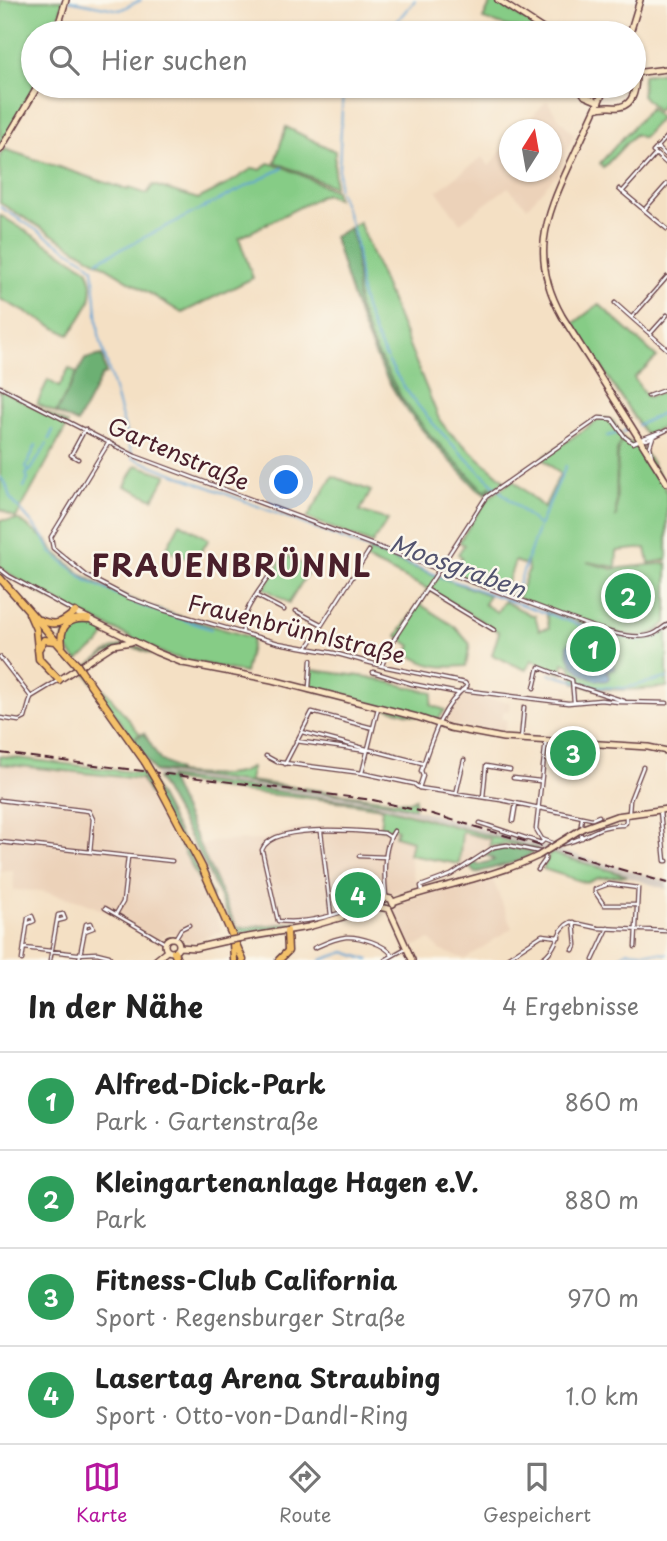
<!DOCTYPE html>
<html lang="de">
<meta charset="utf-8">
<style>
:root{--surface:#fff;--page:#f2f2f2;--text:#222;--muted:#767676;--line:#e0e0e0;--accent:#b5179e}
body{margin:0;font-family:"Playpen Sans",sans-serif;background:var(--page);color:var(--text)}
.compass{position:absolute;left:499px;top:119px;width:63px;height:63px;border-radius:50%;background:var(--surface);box-shadow:0 2px 5px #0004;rotate:11deg}
.you{position:absolute;left:287px;top:483px;width:24px;height:24px;margin:-18px;border:5px solid #fff;border-radius:50%;background:#1a73e8;box-shadow:0 0 0 10px #1a73e833}
.badge{display:grid;place-items:center;width:46px;height:46px;border-radius:50%;background:var(--accent);color:#fff;font-size:23px;font-weight:700}
.pin{position:absolute;translate:-50% -50%;border:4px solid #fff;box-shadow:0 2px 7px #0006}
.list{margin:0;padding:0;list-style:none}
h2{display:flex;justify-content:space-between;align-items:center;height:91px;margin:0;padding:0 28px;font-size:30px}
h2 small{font-size:23px;font-weight:400;color:var(--muted)}
.list li{display:grid;grid-template-columns:46px 1fr auto;gap:21px;align-items:center;box-sizing:border-box;height:98px;padding:0 28px;border-top:2px solid var(--line)}
.list b{display:block;font-size:26px;white-space:nowrap}
.list p{margin:0;font-size:23px;white-space:nowrap;color:var(--muted)}
.list em{font-size:23px;font-style:normal;color:var(--muted)}
.icon{flex:none;width:38px;height:38px;fill:none;stroke:currentColor;stroke-width:2;stroke-linecap:round;stroke-linejoin:round}
.map{position:relative;flex:none;width:667px;height:960px;overflow:hidden}
.search{position:absolute;background:var(--surface);box-shadow:0 2px 5px #0004;left:21px;right:21px;top:21px;height:77px;display:flex;align-items:center;gap:18px;box-sizing:border-box;padding:0 24px;border-radius:38px;color:var(--muted);font-size:26px}
.sheet{height:483px;background:var(--surface)}
nav{display:flex;justify-content:space-around;align-items:center;box-sizing:border-box;height:98px;border-top:2px solid var(--line);background:var(--surface);font-size:19px;color:var(--muted)}
nav a{display:grid;justify-items:center;gap:4px}
nav .on{color:var(--accent)}
.map>svg:first-child{display:block}
</style>
<div class="map">
<svg width="667" height="960" viewBox="0 0 667 960">
<rect width="100%" height="100%" fill="#fbf7ec"/>
<filter id="ink" filterUnits="userSpaceOnUse"><feTurbulence type="fractalNoise" baseFrequency=".0143" numOctaves="2"/><feDisplacementMap in="SourceGraphic" scale="14" xChannelSelector="R" yChannelSelector="G"/><feConvolveMatrix kernelMatrix="1 2 1 2 8 2 1 2 1" color-interpolation-filters="sRGB"/></filter>
<filter id="wash" filterUnits="userSpaceOnUse"><feTurbulence type="fractalNoise" baseFrequency=".00686" numOctaves="4" result="noise"/><feDisplacementMap in="SourceGraphic" scale="28" xChannelSelector="R" yChannelSelector="G"/><feGaussianBlur stdDeviation="1.57" result="paint"/><feColorMatrix in="noise" values="0 0 0 0 0 0 0 0 0 0 0 0 0 0 0 0 0 1.4 0 .05"/><feComposite in="paint" operator="in"/></filter>
<g filter="url(#wash)">
<rect width="100%" height="100%" fill="#f4e0c4"/>
<!-- built -->
<path fill="#ecd2b9" d="M547,100L559,119L574,134L557,177L555,176L527,207L508,187L460,223L437,191L482,157L489,166L509,143L510,172H552V130L521,129Z
M468,696L510,702L509,711H504L502,719L507,720L504,735L449,724L446,721L461,697Z
M0,764L140,779L175,834L209,900L222,932L188,943L179,935L170,933L162,938L159,944L109,913L83,902L42,891L14,890L13,870L0,871Z
M343,826L387,830L393,828L397,830L395,836L412,841L409,855L413,874L418,887L382,897L380,900L327,917L302,922L237,929L200,845L216,841L260,840L300,828Z
M462,832L491,839L490,846L461,866L459,864Z
M493,880L512,928L465,959L440,950L430,940L410,948L394,913L398,903L469,882L470,885Z"/>
<!-- industrial -->
<path fill="#cdc2b9" d="M154,772L344,795L397,804L667,881V889L405,811L335,798L156,776Z"/>
<!-- green -->
<path fill="#86cc86" stroke="#687658" stroke-width="2" d="M0,0H64L54,33H33V86H36L0,147Z
M495,1L543,31L544,33H529L483,19L491,2Z
M667,72V99L657,111L642,95L643,75Z
M650,108L661,118L642,138L635,134L603,168L600,163Z
M286,127L335,151L334,187L275,162Z
M4,149L128,190L129,188L147,194L153,185L198,199L226,185L253,168L261,170L268,163L284,167L335,191L337,199L325,194L239,238L253,278L182,313L0,203V155Z
M0,215L87,269C100,297 84,313 69,335L0,299Z
M359,222L439,419L448,431L505,481L493,490L484,491L431,436L402,399L373,346L358,307L356,248L349,228Z
M599,304L657,357L634,378L647,397L667,391V426L645,434L573,324Z
M69,368L77,373L56,413L37,404L48,380L59,387Z
M0,389L68,424L16,518L0,509Z
M606,418L613,421L623,438L617,450L616,518L618,450L620,443L625,440L630,443H638L652,463L667,492V560L649,563L646,548L617,551L616,567L587,562L612,569L667,563V622C663,626 656,632 650,634C619,642 549,610 518,598L528,571L527,560L525,565L515,561L504,593L452,573L462,557L458,554L464,545L459,542L486,500L513,480L544,508L560,474L542,458L600,419Z
M136,465L167,475L153,499L125,486Z
M333,476L371,491L360,511L388,520L372,544L307,518Z
M0,520H19L46,540L54,551L84,576L117,594L162,611L253,638L245,673L169,656L45,596L2,569L0,568Z
M180,523L209,539L194,562L166,549Z
M370,551L489,595L484,604L497,612L504,601L531,615H535L539,630L549,628L546,612C575,623 635,650 663,629L667,633V687C635,690 606,693 575,683L570,665L563,663L561,673L532,660L526,670L492,655L499,632L430,590L420,604L455,627L470,644L466,666C443,668 426,667 407,653L411,646L397,636L428,589L365,559Z
M285,554L310,569L289,603L264,588Z
M89,621L111,635L106,634L99,644L77,661L63,642L65,627L71,622Z
M126,644L139,647L181,665L130,646L109,653L107,652L85,668L101,691L104,689L140,734L133,739L83,669L112,649Z
M312,670L368,677L433,693L431,705L445,710L437,721L311,689Z
M0,756L148,774L150,777L140,779L0,764Z
M250,767H252L249,781L397,801H409L415,798L414,808L344,795L154,771C175,772 237,782 250,767Z
M169,777L372,804L538,849L507,844L490,846V839L462,832L459,864L409,855L412,841L395,836L397,830L394,828L380,829L382,808L328,800L243,792L170,780Z
M550,853L622,874L627,876L598,878L587,883L543,869Z"/>
<!-- forest -->
<path fill="#6cb073" stroke="#5b684f" stroke-width="2" d="M349,228L356,248L358,307L373,346L402,399L431,436L484,491L490,487L493,490L485,494L477,489C454,464 429,441 409,413C370,360 352,299 334,237Z
M102,355L106,374L102,375L77,423L56,413L85,359Z
M144,733L160,760L178,770V772L154,771L133,739Z
M149,777L212,896L209,900L175,834L140,779Z
M161,777L170,780L237,928L302,922V924L237,935L204,863L157,778Z
M500,847L536,851L519,861L475,873L469,866L475,861L478,865L494,860L491,857L483,855Z"/>
<!-- water -->
<path fill="#5fa2d4" stroke="#546080" stroke-width="2" d="M580,638L613,652L614,669L607,670L609,678L607,680C589,684 566,664 568,645L573,639Z"/>
<g fill="none" stroke-linecap="round" stroke-linejoin="round">
<!-- stream -->
<path stroke="#5fa2d4" stroke-width="2" d="M69,0L120,10L141,0
M410,7L415,0
M387,33L408,8
M338,189L343,89
M339,192L351,224
M0,207L87,262L93,268L99,335L133,458L439,576L606,634L640,640L657,637L667,629
M352,227C361,253 356,277 363,301C385,379 439,434 497,488
M97,261L283,168
M638,425L667,411
M623,432L629,429
M607,436L619,433
M49,439L53,430
M28,470L26,467L36,445
M0,477L6,484L10,498L43,536L51,552L86,580L140,605L211,629
M24,487L28,479L26,474L31,470L47,444
M499,490L537,524
M511,595L518,586L539,526L566,466
M549,674L598,687L624,688L667,678
M321,960L345,952L369,960
M613,960L628,951L667,954"/>
</g>
</g>
<g filter="url(#ink)">
<g fill="none" stroke-linecap="round" stroke-linejoin="round">
<!-- street casing -->
<g stroke="#643c42" stroke-width="5">
<path id="street" d="M657,147L667,156
M656,154L667,164
M619,189L667,229
M622,192L656,154L653,152L667,137
M644,210L667,184
M615,303L667,349
M632,317L667,277
M650,334L667,315
M0,387L135,456L566,617C587,625 631,643 653,634C658,632 662,628 667,625
M648,396L667,389
M641,439L647,440L667,430
M641,439L660,432
M109,442L51,537L53,548L87,576L127,597L163,610L278,643L334,653L382,666L465,683L467,686C441,706 431,742 421,771L423,776L419,788L501,800L592,819L599,816
M652,457L650,446L653,437
M78,459L71,455L85,429
M0,569L9,576L73,611
M426,589L494,630
M257,596L284,610
M296,611L321,624
M243,632C240,612 261,589 271,573
M307,648L369,551
M0,657L31,697
M382,666L387,650L486,497L599,418L612,419L625,437L633,443L638,441
M373,672L412,684L458,693
M574,685L624,701
M309,687L311,660
M534,688L539,667L572,680L574,702
M462,690L568,703L601,700L619,702L667,703
M0,718L19,721L25,718L31,697L59,680
M302,732L367,749
M521,739L524,707
M546,740L536,829L542,839L555,844
M296,741L367,751
M367,749L422,763
M266,756L277,762L362,773L414,784L419,788
M285,764L312,712L373,728
M362,773L378,708
M513,778L540,781
M456,794L464,760
M483,797L486,766L510,770
M0,800L89,811L93,819L90,852
M660,811L665,861H667
M629,813L630,800L643,767
M582,817L580,832L582,838
M513,821L516,803
M480,823L541,843L543,841
M321,832L331,915
M0,842L172,861
M562,844C587,840 595,824 623,825L626,823V815
M359,856L386,857
M422,891L421,886L451,875L494,847L507,845L545,853V860L538,870
M386,896C384,877 383,847 394,831
M372,904L366,902C339,915 307,924 278,921L262,850C272,822 360,831 384,833L390,837
M105,908L165,943
M116,914L123,902L128,857
M175,939L181,929L189,925
M635,947L638,888L609,884L595,889V892L604,905H637
M24,948L77,954L97,953L109,956L112,960
M314,948C323,944 335,938 346,937C359,936 385,944 392,955
M573,950L576,945L574,922
M22,960L28,918L32,916L34,921L27,924
M50,960L58,915L63,914L65,919L57,921
M79,960L86,924L91,923L93,928L85,931
M385,960L406,948
M504,960L542,935L559,937
M540,960C561,947 554,930 571,922L598,928L667,931
M593,960L608,928"/>
</g>
<!-- secondary casing -->
<g stroke="#643c42" stroke-width="8">
<path id="secondary" d="M498,0L549,33
M56,33L66,0
M630,33L640,0
M634,73L667,69
M578,86L585,96L599,102
M606,86C594,112 582,138 570,164C544,220 530,259 562,316L667,483
M596,109C604,105 610,108 619,107C635,105 636,86 636,73
M0,150L38,86
M75,612L156,652L183,663L272,680L417,717L450,728L503,738L648,747L667,751
M59,680L113,645L131,642
M583,828L616,816L667,809
M393,902C439,885 493,878 538,856
M374,905L386,898L391,899L393,904
M389,909L412,960
M242,938L308,927L378,907L389,909
M165 945a7 7 0 1 1 14 0a7 7 0 1 1-14 0Z
M179,947L195,948L226,941
M156,960L167,951"/>
</g>
<!-- primary casing -->
<g stroke="#643c42" stroke-width="9">
<path id="primary" d="M0,578L77,665
M29,613L36,629L39,659L59,680
M40,620C56,627 62,623 75,612
M62,645C59,626 69,617 88,619
M38,650L44,640L56,641
M81,671L145,762
M158,784L202,867L243,960
M233,943L234,960
M174,952L177,960
M279,960L288,951L287,931"/>
</g>
<!-- street -->
<use href="#street" stroke="#fff" stroke-width="2.5"/>
<!-- secondary -->
<use href="#secondary" stroke="#fbe6c3" stroke-width="5"/>
<!-- primary -->
<use href="#primary" stroke="#f4c16a" stroke-width="6"/>
<!-- rail -->
<path stroke="#4a1f2b" stroke-width="2" stroke-dasharray="10 5" stroke-linecap="butt" d="M0,753L373,800L432,814L667,883"/>
<!-- secondary-bridge casing -->
<g stroke="#643c42" stroke-width="8" stroke-linecap="butt">
<path id="secondary-bridge" d="M538,856L583,828
M226,941L242,938"/>
</g>
<!-- primary-bridge casing -->
<g stroke="#643c42" stroke-width="9" stroke-linecap="butt">
<path id="primary-bridge" d="M77,665L81,671
M145,762L158,784"/>
</g>
<!-- secondary-bridge -->
<use href="#secondary-bridge" stroke="#fbe6c3" stroke-width="5"/>
<!-- primary-bridge -->
<use href="#primary-bridge" stroke="#f4c16a" stroke-width="6"/>
</g>
</g>
<g text-anchor="middle" dominant-baseline="central" stroke-width="5" stroke-linejoin="round" paint-order="stroke">
<!-- street labels -->
<g font-size="23" fill="#4a1f2b" stroke="#fbf7ec">
<text transform="translate(179 453) rotate(23)">Gartenstraße</text>
<text transform="translate(297 628) rotate(14)">Frauenbrünnlstraße</text>
</g>
<!-- water labels -->
<g font-size="24" font-style="italic" fill="#52536f" stroke="#fbf7ec">
<text transform="translate(458 565) rotate(20)">Moosgraben</text>
</g>
<!-- district labels -->
<g font-size="30" font-weight="bold" letter-spacing="2" fill="#4a1f2b" stroke="#fbf7ec">
<text x="232" y="564">FRAUENBRÜNNL</text>
</g>
</g>
</svg>
<svg class="compass" viewBox="-18 -18 36 36"><path d="M0-13l5 13h-10z" fill="#e53935"/><path d="M0 13l5-13h-10z" fill="#767676"/></svg>
<div class="you"></div>
<div class="pin badge" style="left:593px;top:649px;background:#2e9e5b">1</div>
<div class="pin badge" style="left:628px;top:596px;background:#2e9e5b">2</div>
<div class="pin badge" style="left:573px;top:753px;background:#2e9e5b">3</div>
<div class="pin badge" style="left:358px;top:895px;background:#2e9e5b">4</div>
<div class="search"><svg class="icon" aria-label="search" viewBox="0 0 24 24"><circle cx="10" cy="10" r="6"/><path d="M15 15l6 6"/></svg>Hier suchen</div>
</div>
<section class="sheet">
<h2>In der Nähe<small>4 Ergebnisse</small></h2>
<ul class="list">
<li><span class="badge" style="background:#2e9e5b">1</span><div><b>Alfred-Dick-Park</b><p>Park · Gartenstraße</p></div><em>860 m</em></li>
<li><span class="badge" style="background:#2e9e5b">2</span><div><b>Kleingartenanlage Hagen e.V.</b><p>Park</p></div><em>880 m</em></li>
<li><span class="badge" style="background:#2e9e5b">3</span><div><b>Fitness-Club California</b><p>Sport · Regensburger Straße</p></div><em>970 m</em></li>
<li><span class="badge" style="background:#2e9e5b">4</span><div><b>Lasertag Arena Straubing</b><p>Sport · Otto-von-Dandl-Ring</p></div><em>1.0 km</em></li>
</ul>
</section>
<nav>
<a class="on"><svg class="icon" aria-label="map" viewBox="0 0 24 24"><path d="M3 6l6-2 6 2 6-2v14l-6 2-6-2-6 2zM9 4v14M15 6v14"/></svg>Karte</a>
<a><svg class="icon" aria-label="directions" viewBox="0 0 24 24"><path d="M12 3l9 9-9 9-9-9zM9 14v-3h6M13 9l2 2-2 2"/></svg>Route</a>
<a><svg class="icon" aria-label="saved" viewBox="0 0 24 24"><path d="M7 4h10v16l-5-4-5 4z"/></svg>Gespeichert</a>
</nav>
